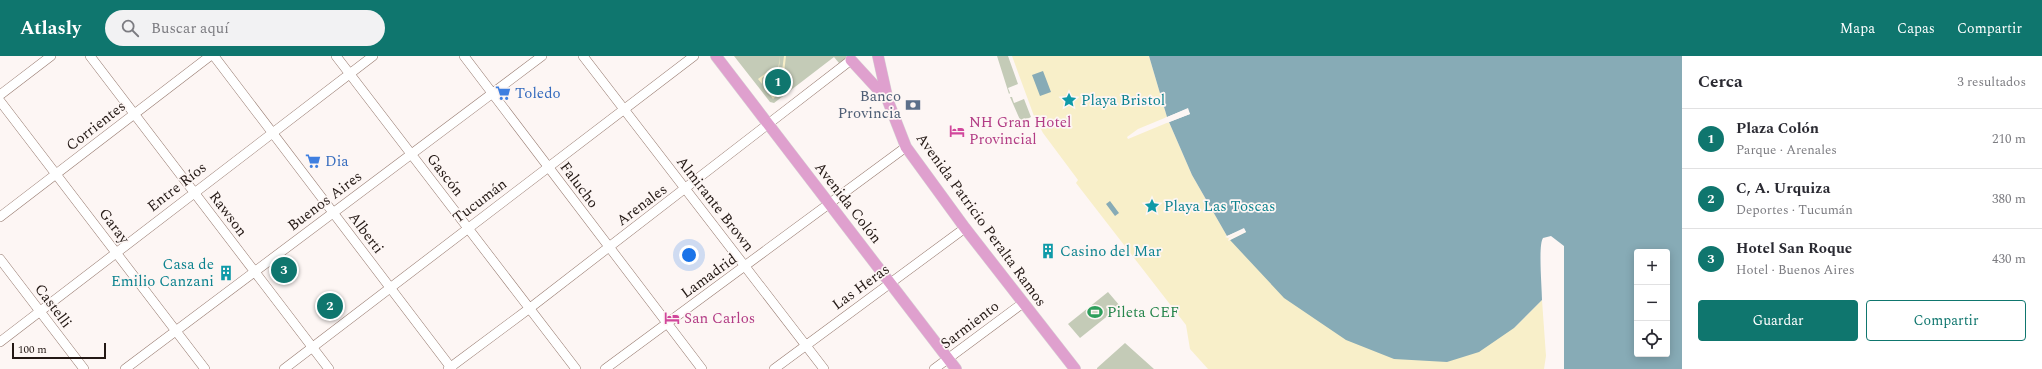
<!DOCTYPE html>
<html lang="es">
<meta charset="utf-8">
<style>
:root{--surface:#fff;--page:#f2f2f3;--text:#2b2b33;--muted:#7c7c81;--line:#e1e1e2;--accent:#0f766e}
body{margin:0;font-family:Spectral,serif;background:var(--page);color:var(--text)}
.controls{position:absolute;right:12px;bottom:12px;display:grid;overflow:hidden;border-radius:4px;box-shadow:0 2px 10px #0003}
.controls button{width:36px;height:36px;display:grid;place-items:center;padding:0;border:0;border-bottom:1px solid var(--line);background:var(--surface);color:var(--text);font:20px sans-serif}
.scale{position:absolute;left:12px;bottom:10px;width:94px;box-sizing:border-box;padding-left:4px;border:2px solid #231814;border-top:0;font-size:11px;line-height:14px;white-space:nowrap;color:#231814;-webkit-text-stroke:3px #fdf6f4;paint-order:stroke}
.you{position:absolute;left:689px;top:199px;width:14px;height:14px;margin:-10px;border:3px solid #fff;border-radius:50%;background:#1a73e8;box-shadow:0 0 0 6px #1a73e833}
.badge{display:grid;place-items:center;width:26px;height:26px;border-radius:50%;background:var(--accent);color:#fff;font-size:13px;font-weight:700}
.pin{position:absolute;translate:-50% -50%;border:2px solid #fff;box-shadow:0 1px 4px #0006}
.list{margin:0;padding:0;list-style:none}
h2{display:flex;justify-content:space-between;align-items:center;height:52px;margin:0;padding:0 16px;font-size:17px}
h2 small{font-size:13px;font-weight:400;color:var(--muted)}
.list li{display:grid;grid-template-columns:26px 1fr auto;gap:12px;align-items:center;box-sizing:border-box;height:60px;padding:0 16px;border-top:1px solid var(--line)}
.list b{display:block;font-size:15px;white-space:nowrap}
.list p{margin:0;font-size:13px;white-space:nowrap;color:var(--muted)}
.list em{font-size:13px;font-style:normal;color:var(--muted)}
.actions{display:flex;gap:8px;padding:12px 16px}
.actions a{flex:1;padding:9px 0;border:1px solid var(--accent);border-radius:4px;text-align:center;font-size:14px;color:var(--accent)}
.actions .main{background:var(--accent);color:#fff}
.icon{flex:none;width:22px;height:22px;fill:none;stroke:currentColor;stroke-width:2;stroke-linecap:round;stroke-linejoin:round}
.map{position:relative;flex:none;width:1682px;height:313px;overflow:hidden}
header{display:flex;align-items:center;gap:24px;box-sizing:border-box;height:56px;padding:0 20px;background:var(--accent);color:#fff}
header strong{font-size:19px}
nav{display:flex;gap:22px;margin-inline-start:auto;font-size:14px}
.search{width:280px;height:36px;background:var(--page);display:flex;align-items:center;gap:10px;box-sizing:border-box;padding:0 14px;border-radius:22px;color:var(--muted);font-size:15px}
main{display:flex}
aside{flex:1;background:var(--surface)}
.map>svg:first-child{display:block}
</style>
<header>
<strong>Atlasly</strong>
<div class="search"><svg class="icon" aria-label="search" viewBox="0 0 24 24"><circle cx="10" cy="10" r="6"/><path d="M15 15l6 6"/></svg>Buscar aquí</div>
<nav><a>Mapa</a><a>Capas</a><a>Compartir</a></nav>
</header>
<main>
<div class="map">
<svg width="1682" height="313" viewBox="0 0 1682 313">
<rect width="100%" height="100%" fill="#fdf6f4"/>
<!-- green -->
<path fill="#c4cbb7" d="M734,0H849L839,7L834,1L774,47L770,46Z
M997,0H1008L1018,28L1008,32L1010,37L1009,38Z
M1010,41H1012L1014,47L1024,43L1031,61L1021,66Z
M1108,236L1120,250L1080,282L1068,268Z
M1125,287L1154,313H1097V312Z"/>
<!-- sand -->
<path fill="#f8efc9" d="M780,0L778,24L775,19L768,18L762,22V28L758,23L771,13L778,14Z
M784,0H786L782,35L779,37Z
M1012,0H1149L1167,61L1138,73L1127,81L1128,83L1169,66L1192,119L1227,180L1244,172L1514,272L1542,244L1546,300L1544,313H1208L1190,293L1186,269L1076,127L1078,124L1043,77L1034,60Z
M777,29L775,41L773,43L766,33H772Z"/>
<!-- water -->
<path fill="#87abb6" fill-rule="evenodd" d="M1149,0H1682V313H1564V190L1551,180L1543,182C1538,189 1542,232 1542,244L1514,272L1479,296L1447,306L1394,303L1346,284L1284,242L1230,184L1246,176L1244,173L1227,180L1192,119L1169,66L1190,58L1187,53L1167,61ZM1637,196H1667V298H1637Z
M1043,15L1051,36L1040,40L1032,19Z
M1110,145L1119,157L1115,160L1106,148Z"/>
<!-- pier -->
<path fill="#fdf6f4" d="M1188,52L1190,58L1167,67L1168,65L1187,57L1186,55L1167,63L1165,62Z
M1244,172L1246,176L1228,185L1229,182L1243,175L1228,182L1225,181Z"/>
<g fill="none" stroke-linecap="round" stroke-linejoin="round">
<!-- minor casing -->
<g stroke="#96796e" stroke-width="10">
<path id="minor" d="M90,0L329,313
M214,0L452,313
M336,0L576,313
M464,0L702,313
M583,0L824,313
M0,39L51,0
M0,45L205,313
M0,161L210,0
M0,203L84,313
M0,286L373,0
M125,313L542,0
M284,313L694,0
M448,313L530,252L851,4
M605,313L906,91
M774,313L965,172
M934,313L1023,247"/>
</g>
<!-- major casing -->
<g stroke="#d7d5d5" stroke-width="12">
<path id="major" d="M716,0L956,313
M878,0L888,45L906,91L965,172L1075,313
M851,4L885,41"/>
</g>
<!-- minor -->
<use href="#minor" stroke="#fff" stroke-width="9"/>
<!-- major -->
<use href="#major" stroke="#dfa0ce" stroke-width="11"/>
</g>
<!-- icons -->
<defs>
<g id="supermarket-bare" transform="scale(1.2)"><path d="M-6-5.5h2.5l.6 2H6L4.5 2H-2.5L-4.4-4H-6ZM-1.5 3.2a1.3 1.3 0 1 0 .1 0ZM3 3.2a1.3 1.3 0 1 0 .1 0Z" fill="#3f7fe0" stroke="#fdf6f4" stroke-width="2.5" paint-order="stroke"/></g>
<g id="sight-bare" transform="scale(1.2)"><path d="M0-6L1.8-2.2L6-1.7L2.9 1.2L3.7 5.4L0 3.3L-3.7 5.4L-2.9 1.2L-6-1.7L-1.8-2.2Z" fill="#0f9aa8" stroke="#fdf6f4" stroke-width="2.5" paint-order="stroke"/></g>
<g id="bank-bare" transform="scale(1.2)"><path d="M-6-4H6V4H-6ZM0-2.3a2.3 2.3 0 1 0 0 4.6a2.3 2.3 0 1 0 0-4.6Z" fill="#5c6f8a" stroke="#fdf6f4" stroke-width="2.5" paint-order="stroke"/></g>
<g id="hotel-bare" transform="scale(1.2)"><path d="M-6-4.5h1.5V1H6V5H4.5V3h-9V5H-6ZM-4 0a1.8 1.8 0 1 1 3.6 0ZM.5 0V-2.5h3Q6-2.5 6 0Z" fill="#d1479c" stroke="#fdf6f4" stroke-width="2.5" paint-order="stroke"/></g>
<g id="building-bare" transform="scale(1.2)"><path d="M-4-6H4V6H1V3H-1V6H-4ZM-2.5-4.3h1.7v1.8h-1.7ZM.8-4.3h1.7v1.8H.8ZM-2.5-1h1.7V.8h-1.7ZM.8-1h1.7V.8H.8Z" fill="#0f9aa8" stroke="#fdf6f4" stroke-width="2.5" paint-order="stroke"/></g>
<g id="stadium-bare" transform="scale(1.2)"><path d="M0-5a6.5 5 0 1 0 0 10a6.5 5 0 1 0 0-10ZM-3.5-1.8h7v3.6h-7Z" fill="#2e9e5b" stroke="#fdf6f4" stroke-width="2.5" paint-order="stroke"/></g>
</defs>
<g fill-rule="evenodd">
<use href="#supermarket-bare" x="503" y="37"/>
<use href="#sight-bare" x="1069" y="44"/>
<use href="#bank-bare" x="913" y="49"/>
<use href="#hotel-bare" x="957" y="75"/>
<use href="#supermarket-bare" x="313" y="105"/>
<use href="#sight-bare" x="1152" y="150"/>
<use href="#building-bare" x="1048" y="195"/>
<use href="#building-bare" x="226" y="217"/>
<use href="#stadium-bare" x="1095" y="256"/>
<use href="#hotel-bare" x="672" y="262"/>
</g>
<g text-anchor="middle" dominant-baseline="central" stroke-width="3.5" stroke-linejoin="round" paint-order="stroke">
<!-- shop labels -->
<g font-size="15" fill="#366cbe" stroke="#fdf6f4" text-anchor="start">
<text x="515" y="37">Toledo</text>
<text x="325" y="105">Dia</text>
</g>
<!-- service labels -->
<g font-size="15" fill="#4e5e75" stroke="#fdf6f4" text-anchor="end">
<text x="901" y="40">Banco<tspan x="901" dy="17">Provincia</tspan></text>
</g>
<!-- culture labels -->
<g font-size="15" fill="#0d838f" stroke="#fdf6f4" text-anchor="start">
<text x="1081" y="44">Playa Bristol</text>
<text x="1164" y="150">Playa Las Toscas</text>
<text x="1060" y="195">Casino del Mar</text>
<text x="214" y="208" text-anchor="end">Casa de<tspan x="214" dy="17">Emilio Canzani</tspan></text>
</g>
<!-- hotel labels -->
<g font-size="15" fill="#b23c85" stroke="#fdf6f4" text-anchor="start">
<text x="969" y="66">NH Gran Hotel<tspan x="969" dy="17">Provincial</tspan></text>
<text x="684" y="262">San Carlos</text>
</g>
<!-- street labels -->
<g font-size="15" fill="#231814" stroke="#fdf6f4">
<text transform="translate(96 70) rotate(-38)">Corrientes</text>
<text transform="translate(445 119) rotate(52)">Gascón</text>
<text transform="translate(579 129) rotate(53)">Falucho</text>
<text transform="translate(177 131) rotate(-38)">Entre Ríos</text>
<text transform="translate(325 145) rotate(-37)">Buenos Aires</text>
<text transform="translate(480 145) rotate(-37)">Tucumán</text>
<text transform="translate(848 147) rotate(52)">Avenida Colón</text>
<text transform="translate(715 148) rotate(52)">Almirante Brown</text>
<text transform="translate(642 149) rotate(-37)">Arenales</text>
<text transform="translate(228 158) rotate(53)">Rawson</text>
<text transform="translate(981 164) rotate(54)">Avenida Patricio Peralta Ramos</text>
<text transform="translate(114 170) rotate(53)">Garay</text>
<text transform="translate(366 177) rotate(53)">Alberti</text>
<text transform="translate(709 220) rotate(-36)">Lamadrid</text>
<text transform="translate(861 231) rotate(-36)">Las Heras</text>
<text transform="translate(53 250) rotate(53)">Castelli</text>
<text transform="translate(970 269) rotate(-37)">Sarmiento</text>
</g>
<!-- leisure labels -->
<g font-size="15" fill="#27864d" stroke="#fdf6f4" text-anchor="start">
<text x="1107" y="256">Pileta CEF</text>
</g>
</g>
</svg>
<div class="controls">
<button>+</button>
<button>−</button>
<button><svg class="icon" aria-label="locate" viewBox="0 0 24 24"><circle cx="12" cy="12" r="6"/><path d="M12 2v4M12 18v4M2 12h4M18 12h4"/></svg></button>
</div>
<div class="scale">100 m</div>
<div class="you"></div>
<div class="pin badge" style="left:778px;top:26px">1</div>
<div class="pin badge" style="left:330px;top:250px">2</div>
<div class="pin badge" style="left:284px;top:214px">3</div>
</div>
<aside>
<h2>Cerca<small>3 resultados</small></h2>
<ul class="list">
<li><span class="badge">1</span><div><b>Plaza Colón</b><p>Parque · Arenales</p></div><em>210 m</em></li>
<li><span class="badge">2</span><div><b>C, A. Urquiza</b><p>Deportes · Tucumán</p></div><em>380 m</em></li>
<li><span class="badge">3</span><div><b>Hotel San Roque</b><p>Hotel · Buenos Aires</p></div><em>430 m</em></li>
</ul>
<div class="actions"><a class="main">Guardar</a><a>Compartir</a></div>
</aside>
</main>
